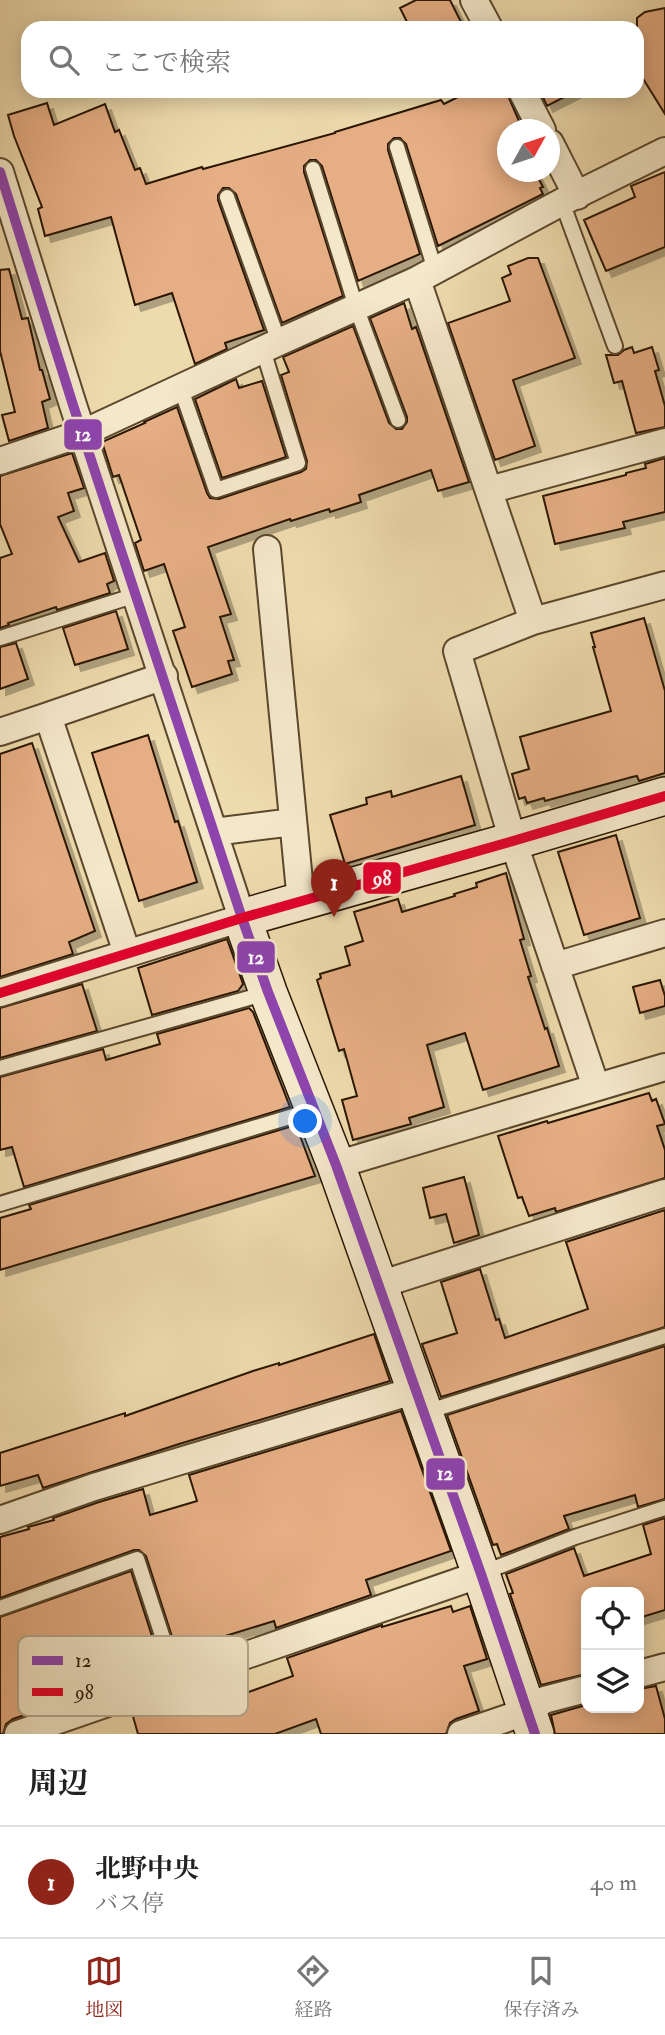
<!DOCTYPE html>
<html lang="ja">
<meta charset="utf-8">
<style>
:root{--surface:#fff;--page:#f6f6f6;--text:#222;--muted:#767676;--line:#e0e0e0;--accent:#8f2418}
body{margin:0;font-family:"IM FELL Double Pica","Noto Serif JP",serif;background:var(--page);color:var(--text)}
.controls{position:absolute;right:21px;bottom:21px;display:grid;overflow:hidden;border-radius:14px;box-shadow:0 4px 18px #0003}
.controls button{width:63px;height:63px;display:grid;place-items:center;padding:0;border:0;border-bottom:2px solid var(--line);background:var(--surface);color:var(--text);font:35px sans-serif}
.compass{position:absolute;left:497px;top:119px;width:63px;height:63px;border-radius:50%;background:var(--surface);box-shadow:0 4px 18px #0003;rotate:50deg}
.you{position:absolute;left:306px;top:1122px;width:24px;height:24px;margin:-18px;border:5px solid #fff;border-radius:50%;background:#1a73e8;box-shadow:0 0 0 10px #1a73e833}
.badge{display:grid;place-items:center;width:46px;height:46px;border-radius:50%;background:var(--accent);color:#fff;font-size:23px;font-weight:700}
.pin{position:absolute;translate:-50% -58px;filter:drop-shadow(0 2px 4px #0008)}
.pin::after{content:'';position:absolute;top:37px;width:24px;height:21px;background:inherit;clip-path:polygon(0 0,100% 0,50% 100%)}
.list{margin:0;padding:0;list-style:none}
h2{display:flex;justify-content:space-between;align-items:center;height:91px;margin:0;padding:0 28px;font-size:30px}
h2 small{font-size:23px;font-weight:400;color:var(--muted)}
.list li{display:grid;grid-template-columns:46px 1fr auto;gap:21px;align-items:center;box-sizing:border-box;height:112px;padding:0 28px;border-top:2px solid var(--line)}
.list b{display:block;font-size:26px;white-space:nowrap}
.list p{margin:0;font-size:23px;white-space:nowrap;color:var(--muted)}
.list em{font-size:23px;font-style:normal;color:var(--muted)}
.icon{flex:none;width:38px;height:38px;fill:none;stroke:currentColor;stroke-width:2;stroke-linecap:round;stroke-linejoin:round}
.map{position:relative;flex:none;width:665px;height:1734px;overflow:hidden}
.search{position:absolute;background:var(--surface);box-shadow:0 4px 18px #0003;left:21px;right:21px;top:21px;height:77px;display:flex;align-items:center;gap:18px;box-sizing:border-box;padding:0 24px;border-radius:21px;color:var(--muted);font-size:26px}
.sheet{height:203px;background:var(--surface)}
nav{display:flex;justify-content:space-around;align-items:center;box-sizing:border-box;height:98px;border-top:2px solid var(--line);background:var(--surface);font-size:19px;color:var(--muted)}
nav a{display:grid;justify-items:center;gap:4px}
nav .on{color:var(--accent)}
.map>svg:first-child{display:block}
</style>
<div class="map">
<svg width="665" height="1734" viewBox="0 0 665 1734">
<defs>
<filter id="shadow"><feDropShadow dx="6" dy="6" stdDeviation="0" flood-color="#0004"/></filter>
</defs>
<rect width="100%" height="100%" fill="#eedbad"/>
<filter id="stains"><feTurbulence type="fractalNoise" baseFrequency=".00286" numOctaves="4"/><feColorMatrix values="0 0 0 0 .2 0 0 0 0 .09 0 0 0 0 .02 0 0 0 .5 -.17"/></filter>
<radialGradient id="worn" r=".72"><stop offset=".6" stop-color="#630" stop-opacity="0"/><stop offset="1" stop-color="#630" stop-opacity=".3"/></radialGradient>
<!-- building -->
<path fill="#e6ae84" stroke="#291601" stroke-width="2" filter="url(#shadow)" d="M416,0H450L464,28H410L400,8Z
M665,8V114L637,69V18L645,12Z
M470,91H506L519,121L512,125L514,130H508V172H535L543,187L540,188L543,194L438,246L406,144L400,138H394L388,144V150L420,254L358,281L322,166L316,160H310L304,166V172L343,296L282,323L236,194L229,188H223L218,195V200L264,330L225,343L227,349L195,364L172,293L135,305L111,217L45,236L38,209L42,207L14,136L8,115L47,103L54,125L105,104L115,132L119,130L135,170L140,168L146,184L202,167L203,169L335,133V132L441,100L444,104Z
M540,91H576L547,106Z
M665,172V247L606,271L584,220L635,197L631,186Z
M528,258H538L575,358L513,380L535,446L495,460L448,323L510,301L502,278L511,274L508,266Z
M9,269L22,319L28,318L40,370H42L50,399L42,402L48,428L9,441L2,415L15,412L0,351V270Z
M404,303L412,329L416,327L469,482L438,491L431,470L359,495L361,502L330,512L329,509L291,521L290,519L208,547L231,614L220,617L234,660L228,661L232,674L192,687L173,631L185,627L164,564L144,571L135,543L141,540L119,475L113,477L102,442L145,423L144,422L177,407L207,493L210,498L219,499L301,472L306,469L307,461L281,375L289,372L283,357L353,326L389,423L396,429H402L407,422V417L370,318Z
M632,347L634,353L652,347L659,370L655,371L665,406V427L636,433L622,381L614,383L606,355H618L624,350Z
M236,379L239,388L262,381L286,457L222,478L195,399Z
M72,453L84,488L68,493L74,511L58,517L79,562L105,553L114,581L107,584L110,593L57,610L56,607L8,623L9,625L0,628V558L12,554L0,524V476Z
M665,458V512L623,522L625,528L555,544L543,496L626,475V473L646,468L645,464Z
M116,611L128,649L75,665L63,628Z
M644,618L665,691V773L639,781L637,776L632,777L545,801L544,798L527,803L525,797L519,799L512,774L529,769L520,737L611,711L593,647H595L591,633Z
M16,643L28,679L0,689V647Z
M148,735L175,822L178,821L197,882L139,901L92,753Z
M32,743L95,931L69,942L73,954L0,977V754Z
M461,776L475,825L345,864L330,815L367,804L366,798L391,791L392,797Z
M616,835L640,918L584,935L558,852Z
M506,873L524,939L520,940L531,976L528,977L545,1029L547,1028L559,1066L483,1090L465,1033L427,1045L444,1107L409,1118L411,1124L353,1140L342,1100L357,1096L344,1049L339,1051L317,980L321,978L320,974L350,965L345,947L363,941L354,912L398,899L402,912L455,896L454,894L477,887L476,883Z
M227,939L243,984L238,991L152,1015L138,968Z
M660,980L665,996V1006L640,1013L633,987Z
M82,984L97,1031L0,1058V1008Z
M249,1008L253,1012L290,1107L24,1187L12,1147L0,1150V1077L103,1049L106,1060L160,1044L157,1034Z
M649,1093L652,1101L656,1099L665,1124L657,1126L665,1150V1178L556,1212L555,1208L529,1216L522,1197L518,1198L498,1136L547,1121L548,1123Z
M296,1125L315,1176L0,1270V1218L31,1209L29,1205Z
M464,1177L479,1235L454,1243L446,1214L430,1218L423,1188Z
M665,1210V1327L441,1397L422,1344L457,1333L441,1282L480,1269L496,1320L499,1319L505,1338L588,1309L566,1242Z
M374,1334L390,1381L179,1444L43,1488L38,1475L0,1486V1453L125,1413V1416L253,1371L279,1363V1365Z
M665,1346V1499L638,1507L635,1495L564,1516L569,1529L501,1555L497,1544L493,1545L447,1415Z
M401,1411L451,1551L366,1580L371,1595L276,1628L274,1621L219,1638L220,1641L217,1642L219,1648L190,1658L187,1648L177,1652L146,1556L139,1550H134L0,1598V1537L29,1529L28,1527L54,1520L53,1518L99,1502L143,1489L150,1515L197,1501L189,1475Z
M665,1518V1610L639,1618V1592H586V1674L541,1685L510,1594L513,1593L506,1574L574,1548L584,1576L651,1554L643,1525Z
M131,1571L159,1658L60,1693L63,1702L13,1719L6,1724L3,1734H0V1617Z
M451,1606L453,1612L470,1606L487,1659L464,1666L479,1711L456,1719L450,1723L446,1734H321L316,1719L275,1734H138L132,1713L202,1695L200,1688L229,1678L235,1697L293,1676L287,1658L382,1625V1627L392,1624Z
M656,1686L665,1719V1734H555L551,1715L586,1705V1708H639V1689Z"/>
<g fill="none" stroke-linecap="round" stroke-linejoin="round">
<!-- lane casing -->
<g stroke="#5a472c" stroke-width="18">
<path id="lane" d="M397,147L435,270
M313,169L356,307L398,420
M227,197L279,342
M562,202L615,346
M181,389L216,490L298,463L263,350
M0,638L136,595
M0,1068L267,993
M0,1204L313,1110
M423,1413L665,1336
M482,1573L575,1537L665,1508
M0,1608L137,1559L176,1678"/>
</g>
<!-- street casing -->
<g stroke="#5a472c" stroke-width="30">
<path id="street" d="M474,0L489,28
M522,91L542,130
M550,143L577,196
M0,172L73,405L242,918L0,993
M417,280L533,621
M0,461L83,433L279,342L417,280L562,202L665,151
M489,490L665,442
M267,549L301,902
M0,732L48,716
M214,832L293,822
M127,953L48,716L164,676
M555,966L665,933
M596,1087L513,841L457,651L533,621L665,585
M336,1165L665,1067
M379,1285L665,1193
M0,1520L94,1487L416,1390
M639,1674L665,1667
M18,1734L481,1574
M461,1734L528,1711L544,1700L586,1689"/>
</g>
<!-- secondary casing -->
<g stroke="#291601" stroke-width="40">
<path id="secondary" d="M535,1734L481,1574L336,1165L268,992L242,918L513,841L665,796"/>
</g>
<!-- lane -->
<use href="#lane" stroke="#f4e8ca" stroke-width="14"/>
<!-- street -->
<use href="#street" stroke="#f4e8ca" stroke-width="26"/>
<!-- secondary -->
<use href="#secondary" stroke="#f4e8ca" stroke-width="37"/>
<!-- bus-1 casing -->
<g stroke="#f4e8ca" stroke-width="16">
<path id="bus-1" d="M0,172L73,405L242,918L268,992L336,1165L481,1574L535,1734"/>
</g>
<!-- bus-2 casing -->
<g stroke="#f4e8ca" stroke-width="16">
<path id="bus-2" d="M0,993L242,918L513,841L665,796"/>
</g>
<!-- bus-1 -->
<use href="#bus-1" stroke="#8e44ad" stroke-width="10"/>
<!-- bus-2 -->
<use href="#bus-2" stroke="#e4002b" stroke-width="10"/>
</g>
<!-- legend -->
<rect x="18" y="1636" width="230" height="80" rx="10" fill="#f4e8ca" stroke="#b7a98e" stroke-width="2"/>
<rect x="32" y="1656" width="31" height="9" fill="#8e44ad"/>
<rect x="32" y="1688" width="31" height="8" fill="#e4002b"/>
<g font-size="19" fill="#291601">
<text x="75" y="1667">12</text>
<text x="75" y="1699">98</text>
</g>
<g stroke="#f4e8ca" stroke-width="2.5">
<rect x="63" y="418" width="40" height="33" rx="7" fill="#8e44ad"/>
<rect x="362" y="861" width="40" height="34" rx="7" fill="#e4002b"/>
<rect x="236" y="940" width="40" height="34" rx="7" fill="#8e44ad"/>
<rect x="425" y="1457" width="41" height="34" rx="7" fill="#8e44ad"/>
</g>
<g font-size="19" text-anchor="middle" font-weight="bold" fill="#fff">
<text x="83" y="441">12</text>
<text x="382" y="885">98</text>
<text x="256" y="964">12</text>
<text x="445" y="1480">12</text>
</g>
<rect width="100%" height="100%" filter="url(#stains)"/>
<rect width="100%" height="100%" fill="url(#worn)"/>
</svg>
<div class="controls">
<button><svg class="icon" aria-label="locate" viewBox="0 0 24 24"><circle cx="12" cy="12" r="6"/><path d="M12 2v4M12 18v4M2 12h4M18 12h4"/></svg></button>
<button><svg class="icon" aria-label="layers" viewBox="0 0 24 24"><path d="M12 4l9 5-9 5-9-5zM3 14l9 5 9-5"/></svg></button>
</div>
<svg class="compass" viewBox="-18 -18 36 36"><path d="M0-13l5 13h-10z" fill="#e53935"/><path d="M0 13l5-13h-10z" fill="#767676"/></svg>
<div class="you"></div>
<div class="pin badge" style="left:334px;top:917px">1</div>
<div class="search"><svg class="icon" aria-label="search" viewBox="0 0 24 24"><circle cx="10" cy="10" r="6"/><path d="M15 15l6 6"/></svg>ここで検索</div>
</div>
<section class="sheet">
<h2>周辺<small></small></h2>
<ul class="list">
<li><span class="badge">1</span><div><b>北野中央</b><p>バス停</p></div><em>40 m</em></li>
</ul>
</section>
<nav>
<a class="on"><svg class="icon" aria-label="map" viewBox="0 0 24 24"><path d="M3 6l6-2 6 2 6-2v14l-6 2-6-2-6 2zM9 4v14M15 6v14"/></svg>地図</a>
<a><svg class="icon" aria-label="directions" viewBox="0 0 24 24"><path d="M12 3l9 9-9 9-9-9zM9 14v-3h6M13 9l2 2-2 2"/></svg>経路</a>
<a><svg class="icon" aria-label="saved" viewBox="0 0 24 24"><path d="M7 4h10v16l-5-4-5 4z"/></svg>保存済み</a>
</nav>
